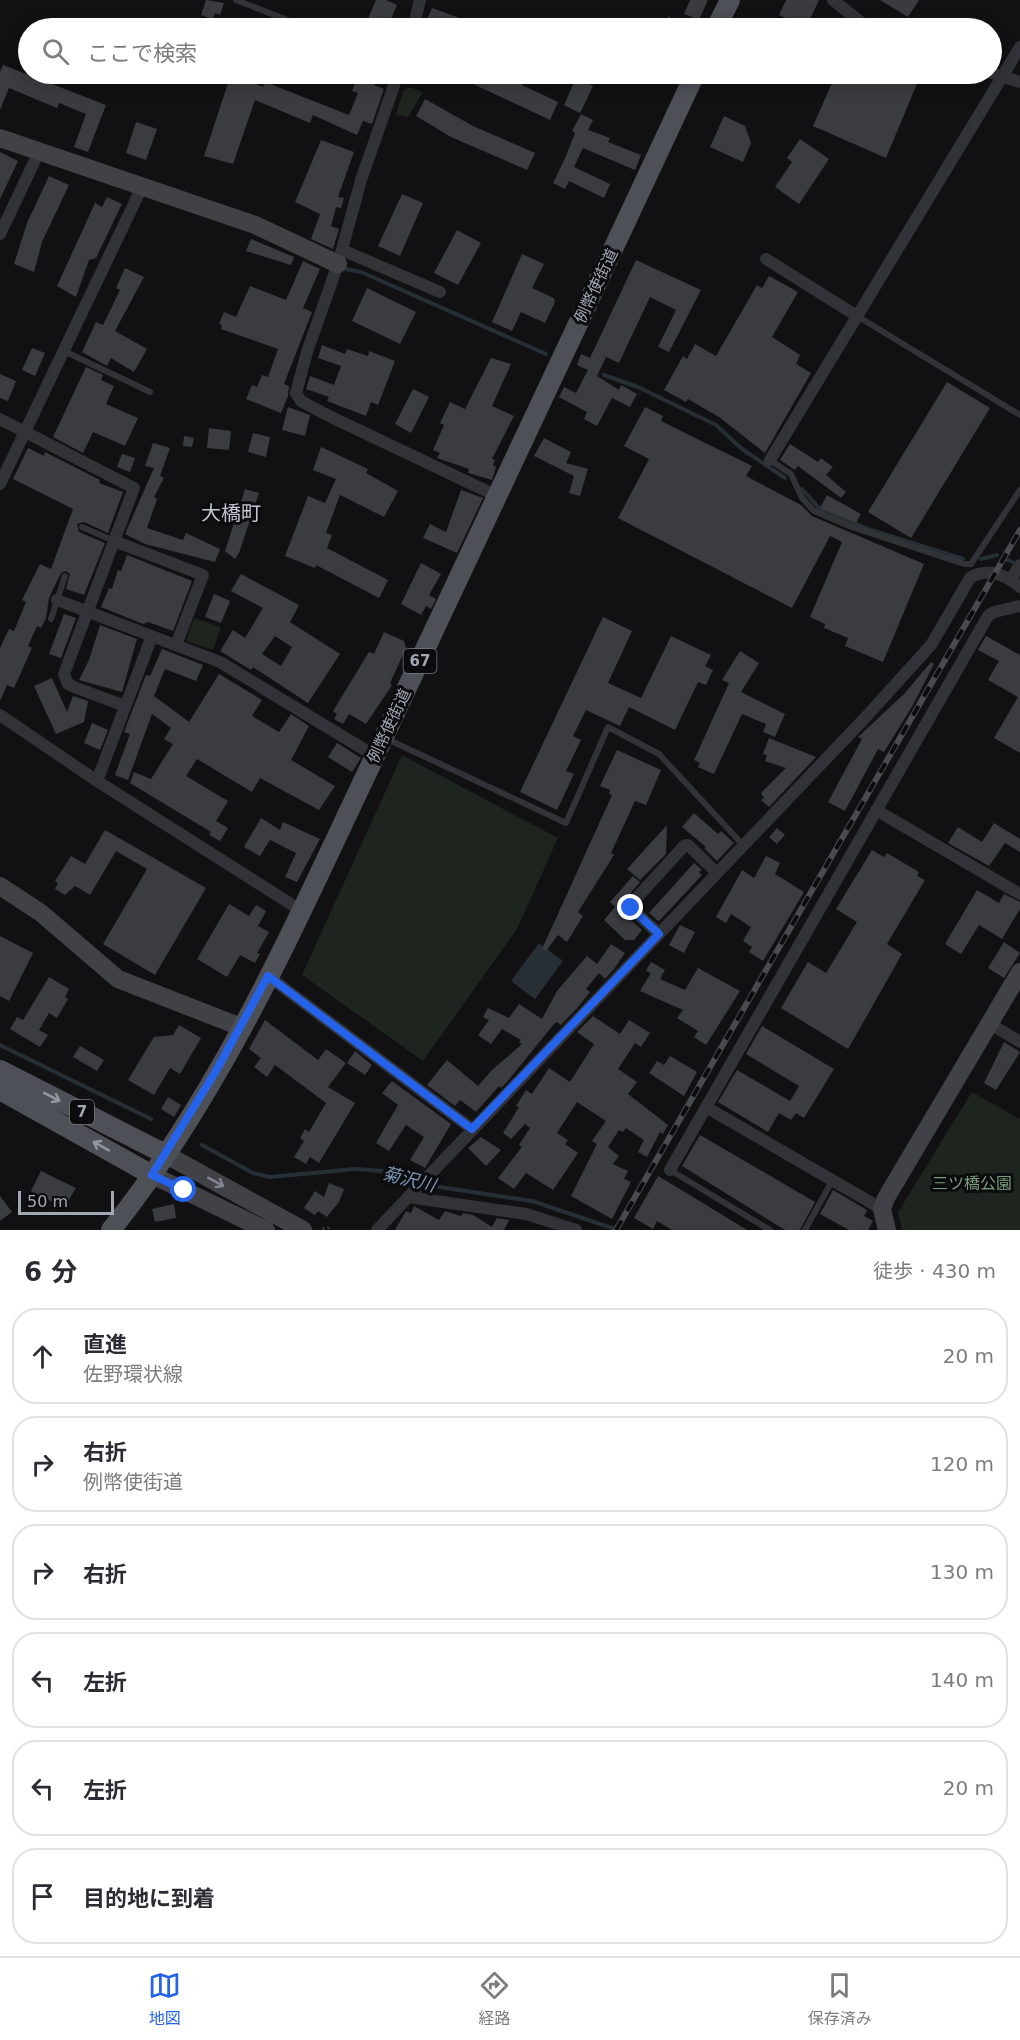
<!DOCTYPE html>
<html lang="ja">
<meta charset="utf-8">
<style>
:root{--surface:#fff;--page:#f7f7f7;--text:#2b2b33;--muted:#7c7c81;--line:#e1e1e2;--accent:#2563eb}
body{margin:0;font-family:"DejaVu Sans","Noto Sans JP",sans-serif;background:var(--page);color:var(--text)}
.scale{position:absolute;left:18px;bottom:15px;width:96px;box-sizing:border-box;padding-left:6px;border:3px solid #a2a7b4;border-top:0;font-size:16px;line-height:21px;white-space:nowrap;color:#a2a7b4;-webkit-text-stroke:4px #0c0c0e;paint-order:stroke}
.stop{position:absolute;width:18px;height:18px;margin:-14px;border:4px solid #2563eb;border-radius:50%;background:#fff}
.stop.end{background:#2563eb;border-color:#fff;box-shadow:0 2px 6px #0008}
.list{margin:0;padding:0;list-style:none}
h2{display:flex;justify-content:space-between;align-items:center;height:78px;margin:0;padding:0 24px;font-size:26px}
h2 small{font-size:20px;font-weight:400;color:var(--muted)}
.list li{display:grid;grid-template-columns:39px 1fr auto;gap:18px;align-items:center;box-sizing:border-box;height:96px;margin:0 12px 12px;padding:0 12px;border:2px solid var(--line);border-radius:24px}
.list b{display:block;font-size:22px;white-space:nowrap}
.list p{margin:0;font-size:20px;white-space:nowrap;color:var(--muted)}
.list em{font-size:20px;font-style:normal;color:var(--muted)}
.icon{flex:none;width:33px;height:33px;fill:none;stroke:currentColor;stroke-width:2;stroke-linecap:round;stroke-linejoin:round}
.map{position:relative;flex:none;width:1020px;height:1230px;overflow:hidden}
.search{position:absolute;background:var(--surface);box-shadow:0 3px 15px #0003;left:18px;right:18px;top:18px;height:66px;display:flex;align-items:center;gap:15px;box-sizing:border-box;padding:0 21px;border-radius:33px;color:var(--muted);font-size:22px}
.sheet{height:726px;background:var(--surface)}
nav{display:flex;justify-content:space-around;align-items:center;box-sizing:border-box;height:84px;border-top:2px solid var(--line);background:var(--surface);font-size:16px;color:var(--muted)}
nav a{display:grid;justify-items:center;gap:3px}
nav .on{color:var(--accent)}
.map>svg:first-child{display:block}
</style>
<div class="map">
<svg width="1020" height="1230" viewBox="0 0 1020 1230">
<rect width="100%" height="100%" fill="#111113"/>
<!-- green -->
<path fill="#1d251e" d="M409,87L423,92L408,117L396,115L403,91Z
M194,618L221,627L213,650L186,641Z
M402,755L558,838L517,929L423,1061L302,975Z
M972,1092L1020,1119V1230H902L898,1212Z"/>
<!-- water -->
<path fill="#272f36" d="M539,943L563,961L535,999L511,981Z"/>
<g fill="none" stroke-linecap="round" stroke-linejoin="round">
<!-- stream -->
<path stroke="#272f36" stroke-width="4" d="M345,269L361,272L546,354
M604,375L638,387L716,425L742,449L785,478
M802,489L819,508L868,529L963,559
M981,559L997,555
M1008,560L1014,563
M0,1045L151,1119
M202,1145L253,1173L270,1177L355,1169L382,1171L433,1186L532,1201L618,1230"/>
</g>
<!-- building -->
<path fill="#3b3c40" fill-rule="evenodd" d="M206,0L224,3L220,15L215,13L213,19L201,15Z
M376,0H386L397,5L387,28H364Z
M690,0H708L699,20L684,14Z
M786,0H819L806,28L779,15Z
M880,0H919L908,17Z
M432,8L457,17L482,28H434L425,24Z
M669,16L680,28H660Z
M3,65L106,105L88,152L74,147L86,114L59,103L57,108L9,88L0,110V72Z
M231,74L263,87L265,82L349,115L358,93L352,91L359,74H379L374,85L384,89L372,124L363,121L357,135L313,115L310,123L255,100L233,164L204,156Z
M452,74H528L522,85L558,102L550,120Z
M836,74H921L886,158L813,126Z
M576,78L593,86L580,113L564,105Z
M425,99L473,126L535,153L527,170L451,137L416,116Z
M581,114L593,120L588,130L610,138L608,142L641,155L635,170L583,148L574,167L610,184L604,198L569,181L565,189L553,183L566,156L575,133L572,131Z
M724,116L745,126L751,143L743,162L710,147Z
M136,122L157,129L146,160L126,153Z
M800,139L829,159L799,204L775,187L792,162L787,158Z
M321,140L354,152L338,197L344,198L341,208L336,207L331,226L339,229L333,249L311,239L320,214L295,202Z
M0,152L18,161L0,199Z
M49,176L69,185L42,242L34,272L14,264L27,223Z
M402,194L423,203L400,256L378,246Z
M107,197L122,204L96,258L89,260L76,297L57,286L95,203L102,207Z
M457,230L481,243L458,285L434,273Z
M251,239L294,257L291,265L246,251Z
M522,254L544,264L532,288L554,298L555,302L545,323L521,312L512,331L492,322Z
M636,260L701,290L669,352L658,347L676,310L650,297L619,363L606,357L597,376L619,390L621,385L637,394L630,407L612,398L597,426L584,419L587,412L559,397L564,387L576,393L588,370L577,365L581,354L590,358Z
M303,261L320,269L303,308L312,312L284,384L289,386L288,396L281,413L246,399L252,385L257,387L262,375L268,377L278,349L221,329L222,325L219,324L224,312L236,317L250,286L286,300Z
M125,268L144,277L115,331L147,349L134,372L111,358L107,366L82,352L96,322L103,325L120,290L116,288Z
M769,276L798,292L772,337L800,355L796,364L811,373L765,453L719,417L688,399L686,402L664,390L683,356L687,359L695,344L716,356L757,285L762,288Z
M367,288L416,312L400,344L352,321Z
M322,345L345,354L347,349L368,356L369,351L395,361L378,405L371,402L366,416L327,401L329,397L306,389L310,376L334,385L341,366L318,358Z
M32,348L45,353L35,376L22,370Z
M491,358L511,364L492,406L514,416L492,459L495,460L493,465L496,467L492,480L468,473L469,469L437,458L440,453L433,450L444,425L440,423L450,402L465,409Z
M86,367L103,375L101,380L114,386L106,404L138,418L125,446L93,432L83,453L53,437Z
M0,374L16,381L8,401L0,398Z
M947,382L990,408L911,538L868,512Z
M413,389L429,397L411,433L395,424Z
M288,407L310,415L305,436L282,430Z
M645,407L663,416L661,421L752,466L746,476L801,505L812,516L924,564L883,662L845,646L848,638L824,628L825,624L810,617L842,542L830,536L792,608L618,518L649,459L624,446Z
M209,428L231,431L229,450L207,448Z
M253,433L270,437L266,457L248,452Z
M184,436L194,438L192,447L183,446Z
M544,438L571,452L566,463L588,469L580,496L569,493L574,476L534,456Z
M153,443L170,448L160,476L164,478L154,497L157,499L147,528L183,540L186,533L220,549L215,562L145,544L125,534L154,468L145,466Z
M790,444L818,462L821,458L833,467L826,475L846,492L841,498L798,466L795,470L780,460Z
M321,447L368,469L366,473L398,491L384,517L340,495L326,533L332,535L327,548L388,580L379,598L316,565L315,568L285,556L308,496L325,503L336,479L313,470Z
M28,448L44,456L45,452L100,480L99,483L123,492L108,533L84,522L77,524L79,532L105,543L84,595L66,589L70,574L66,571L61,573L49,598L46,618L41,628L37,626L28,646L32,648L14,688L7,685L0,701V648L9,629L14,631L26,602L22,600L40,564L51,569L73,509L13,479Z
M122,454L135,458L130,472L117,467Z
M245,489L259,493L239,553L235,559L225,551Z
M461,490L483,498L457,553L423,538L430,524L446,532Z
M827,495L861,514L856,523L820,508Z
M127,555L192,581L173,631L148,622L143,624L101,607L109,588L112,589L118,570L121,571Z
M421,563L441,574L429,595L436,599L431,609L426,606L421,615L401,604Z
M241,574L299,605L290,622L340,654L308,703L253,667L251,670L220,651L233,630L245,638L263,608L231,591ZM275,636L292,647L281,666L262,654Z
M214,594L230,601L221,623L205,617Z
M64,614L76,618L61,658L49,654Z
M603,617L632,631L608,683L641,698L671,636L711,655L705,666L713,670L706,685L698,682L675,730L629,707L620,726L586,710L573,736L581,740L566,771L574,774L557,810L520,792Z
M100,625L137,639L122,692L79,680L89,660Z
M384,632L404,641L406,648L390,683L392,685L366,724L349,714L343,724L334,719L337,714L333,711L369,652L374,654Z
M986,636L1020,655V753L994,738L1018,697L988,680L999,661L978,650Z
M162,649L203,665L196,681L165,669L154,696L189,722L219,674L262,700L252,716L279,732L291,714L309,726L291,760L335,786L319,810L260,778L252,792L197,759L186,776L228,801L216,821L228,828L220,841L209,835L211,832L130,783L134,772L151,779L173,744L164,739L171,728L152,714L128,780L115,775L130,734L124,732L146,675L150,676Z
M740,651L759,663L741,692L785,714L775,737L763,732L766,724L742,714L714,774L698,767L700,763L694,760L729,683L722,680Z
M931,662L934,664L913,705L884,752L878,749L845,811L828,802L862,739L858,737L904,694Z
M52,678L67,712L73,696L88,701L84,722L56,734L34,686Z
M92,723L108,730L100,750L84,743Z
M769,738L816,757L769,807L761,800L764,798L761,793L786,768L765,761L767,755L763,754Z
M337,743L361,758L352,772L328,757Z
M617,750L661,770L646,805L635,801L611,853L614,855L578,912L583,916L567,942L558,935L546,951L542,949L612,795L609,794L610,790L600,786Z
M694,813L718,834L721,831L734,843L717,861L704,848L706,847L682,827Z
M261,818L280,830L283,822L320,839L297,882L285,877L296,853L270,840L260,856L244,847Z
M994,823L1020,839V852L1005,843L989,866L948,843L958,827L982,842Z
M667,825L666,854L640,880L627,869Z
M777,828L785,835L777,844L769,837Z
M105,830L206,888L155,975L103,944L147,869L116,851L90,895L75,886L65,895L55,889L58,883L55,881L71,856L85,864Z
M872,850L884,857L887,853L919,872L917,876L925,880L887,944L902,954L848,1049L781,1008L808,962L826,973L857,922L836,909Z
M766,856L780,863L775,874L804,892L763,961L749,952L752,947L743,941L751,927L731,914L726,923L716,917L742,870L754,878Z
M694,863L702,870L699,872L702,875L659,921L657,920L649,913Z
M633,876L640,882L618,908L642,930L634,940H625L604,920L615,907L610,902Z
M977,890L999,903L1004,894L1020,902V909L1002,939L979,925L961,954L945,944Z
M229,904L249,916L256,905L266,911L258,926L269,932L257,953L260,954L255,963L240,955L227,977L197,959Z
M680,925L695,932L684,953L669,945Z
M0,936L33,953L9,1001L0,996Z
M1004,942L1020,953L1004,978L988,968Z
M611,944L625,953L614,969L605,979L599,973L586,989L590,992L579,1006L561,1025L557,1022L554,1024L507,1082L501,1088L499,1086L476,1112L460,1100L455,1106L427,1085L447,1060L478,1086L492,1070L522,1044L519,1042L521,1040L502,1029L491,1044L478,1035L489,1020L483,1017L488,1008L509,1018L519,1004L542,1019L557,991L587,956L597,964Z
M651,962L665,970L660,979L685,990L698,968L740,991L706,1045L694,1037L698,1031L677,1018L683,1010L640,991L651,973L646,971Z
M49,977L69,989L65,997L68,999L57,1018L49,1013L39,1030L48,1035L40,1047L10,1029L17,1017L23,1020Z
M593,1016L620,1034L629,1020L650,1033L641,1047L635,1043L618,1069L637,1082L628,1094L668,1125L663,1134L660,1132L647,1157L638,1152L644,1140L626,1128L623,1132L619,1130L608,1147L619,1156L613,1164L628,1171L624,1179L631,1182L612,1219L571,1196L597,1144L592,1141L606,1121L577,1102L557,1133L568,1140L565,1144L578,1153L553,1190L526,1173L514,1189L498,1178L522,1147L519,1145L530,1128L525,1124L511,1139L503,1133L519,1107L516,1106L526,1090L532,1094L549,1068L570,1082L594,1044L577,1032Z
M265,1020L318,1060L326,1049L346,1063L328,1087L355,1103L319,1163L310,1157L306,1164L294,1157L304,1141L300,1138L305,1129L309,1132L326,1103L275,1065L267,1077L254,1067L261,1058L249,1049Z
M179,1025L201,1038L180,1074L170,1068L154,1095L128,1080L154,1037L173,1035Z
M762,1026L834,1069L804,1118L796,1113L791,1120L779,1113L768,1132L718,1102L737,1070L790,1101L799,1086L746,1054Z
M1004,1042L1020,1052L996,1090L984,1083Z
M80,1046L104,1060L97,1071L73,1057Z
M355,1051L372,1065L365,1075L347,1063Z
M670,1056L697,1072L684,1096L649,1073L657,1061L664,1065Z
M392,1081L451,1124L425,1168L410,1160L424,1137L406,1125L389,1151L376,1143L398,1105L382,1093Z
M168,1097L181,1105L174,1117L161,1109Z
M700,1135L815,1202L800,1230H785L682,1166Z
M481,1137L501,1150L486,1166L468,1148Z
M41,1171L76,1188L64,1208L31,1191Z
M658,1176L680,1189L747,1230H672L657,1221L653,1229L634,1218Z
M329,1183L344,1189L339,1202L327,1217L318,1211L315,1215L304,1208L315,1191L324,1197Z
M833,1190L867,1210L864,1216L873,1221L868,1230H849L820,1214Z
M0,1196L12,1212L0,1221Z
M174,1204L176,1218L155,1222L152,1209Z
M414,1206L439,1220L445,1211L461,1216L463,1213L473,1215L492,1227L497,1218L509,1220L504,1230H395L406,1211L411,1213Z"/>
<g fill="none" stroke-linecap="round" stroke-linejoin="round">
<!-- path -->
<path stroke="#383a3f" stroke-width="2" stroke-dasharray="3 4.5" stroke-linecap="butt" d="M323,1230L324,1226L333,1230"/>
<!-- lane -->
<path stroke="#323338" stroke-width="6" d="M236,0L308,28
M857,316L1020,415
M64,351L150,392
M770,460L791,474L802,498L814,511L849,526L964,564H971
M82,527L114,541
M971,564L1020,490
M51,619L65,576
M385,738L566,823L608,727L659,754L743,845
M670,1170L770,1230
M805,1230L832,1181"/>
<!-- street -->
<path stroke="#323338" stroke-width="12" d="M833,0L868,28
M413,28L420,0
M992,73L1020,82
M398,74L361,180L338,264L307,352L296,393L301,401L327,415L497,496
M0,234L39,152
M342,250L440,292
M766,259L857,316
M0,419L134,488L64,674L68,684L74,687L125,706
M770,460L1020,47
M0,484L142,187
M114,541L203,575L176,645
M1011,579L1020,565
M57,600L220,662L375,756
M0,715L97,781L302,911
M97,781L152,636
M876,810L1020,894
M659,934L631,908V904L685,845H688L716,872
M268,976L472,1129
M989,1023L1020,1042
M706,1107L882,1209
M670,1170L988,616L994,612L1020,606
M408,1197L526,1214L576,1230
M377,1230L864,719L931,645L970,578C986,567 1007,575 1020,587"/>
<!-- secondary -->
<path stroke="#404248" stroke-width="18" d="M0,138L255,225L338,264
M0,886L41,913L118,979L241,1027
M165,1154L303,1230
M152,1175L266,1230
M887,1230L882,1209L886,1198L1020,972"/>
<!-- primary -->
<path stroke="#4e5057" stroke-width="20" d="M716,28L730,0
M0,1070L165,1154
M0,1090L152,1175
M111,1230C224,1089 297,920 374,758C482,530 588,302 695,74"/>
<!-- rail casing -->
<g stroke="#494b51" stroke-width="6">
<path id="rail" d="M616,1230L1020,530"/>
</g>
<!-- rail -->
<use href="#rail" stroke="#0c0c0e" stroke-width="4" stroke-dasharray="11" stroke-linecap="butt"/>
</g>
<!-- one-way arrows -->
<defs><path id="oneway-shaft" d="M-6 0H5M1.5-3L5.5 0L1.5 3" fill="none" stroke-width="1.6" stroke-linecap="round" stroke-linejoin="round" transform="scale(1.5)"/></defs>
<g stroke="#9196a1">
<use href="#oneway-shaft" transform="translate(52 1097) rotate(27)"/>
<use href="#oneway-shaft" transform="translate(101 1146) rotate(-151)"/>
</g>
<use stroke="#80848e" href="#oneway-shaft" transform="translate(216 1182) rotate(29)"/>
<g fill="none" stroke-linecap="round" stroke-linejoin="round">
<!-- route -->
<path stroke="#2563eb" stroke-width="8" d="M184,1190L152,1175L216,1071L268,976L472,1129L659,934L631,908"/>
</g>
<g text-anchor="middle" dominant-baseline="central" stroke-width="6" stroke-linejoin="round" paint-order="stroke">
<!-- shield labels -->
<g fill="#0c0c0e" stroke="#757882" stroke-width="1.5">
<rect x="403.5" y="649" width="33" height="24" rx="4.5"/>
<rect x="70" y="1100" width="24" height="24" rx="4.5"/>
</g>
<g font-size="15" font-weight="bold" fill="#a2a7b4">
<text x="420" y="661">67</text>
<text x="82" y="1112">7</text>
</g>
<!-- street labels -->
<g font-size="16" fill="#a2a7b4" stroke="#0c0c0e">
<text transform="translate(596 286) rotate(-65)">例幣使街道</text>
<text transform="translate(389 726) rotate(-65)">例幣使街道</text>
</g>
<!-- park labels -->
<g font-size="16" fill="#789f7c" stroke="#0c0c0e">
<text x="972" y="1183">三ツ橋公園</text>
</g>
<!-- water labels -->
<g font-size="18" font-style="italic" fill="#7894b0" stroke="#0c0c0e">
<text transform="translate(409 1179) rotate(14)">菊沢川</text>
</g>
<!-- quarter labels -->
<g font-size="20" fill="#c3c6d0" stroke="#0c0c0e">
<text x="231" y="513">大橋町</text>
</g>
</g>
</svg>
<div class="scale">50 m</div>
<div class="stop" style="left:184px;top:1190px"></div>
<div class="stop end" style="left:631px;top:908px"></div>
<div class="search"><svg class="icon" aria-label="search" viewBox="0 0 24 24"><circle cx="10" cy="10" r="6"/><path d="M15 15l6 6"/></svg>ここで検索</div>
</div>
<section class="sheet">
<h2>6 分<small>徒歩 · 430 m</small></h2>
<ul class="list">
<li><svg class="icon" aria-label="ahead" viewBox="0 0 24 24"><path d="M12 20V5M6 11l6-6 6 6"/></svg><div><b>直進</b><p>佐野環状線</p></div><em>20 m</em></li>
<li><svg class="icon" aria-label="right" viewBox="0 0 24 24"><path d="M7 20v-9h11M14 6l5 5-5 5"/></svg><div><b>右折</b><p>例幣使街道</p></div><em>120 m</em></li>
<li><svg class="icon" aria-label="right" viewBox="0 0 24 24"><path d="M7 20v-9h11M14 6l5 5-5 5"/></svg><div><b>右折</b></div><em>130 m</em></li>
<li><svg class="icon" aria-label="left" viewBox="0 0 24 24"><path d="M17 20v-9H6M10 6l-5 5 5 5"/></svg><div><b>左折</b></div><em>140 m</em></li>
<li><svg class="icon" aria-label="left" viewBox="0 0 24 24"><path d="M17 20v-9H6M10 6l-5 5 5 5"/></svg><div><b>左折</b></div><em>20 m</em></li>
<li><svg class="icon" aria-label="arrive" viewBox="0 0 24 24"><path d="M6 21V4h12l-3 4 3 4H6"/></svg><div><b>目的地に到着</b></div></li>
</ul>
</section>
<nav>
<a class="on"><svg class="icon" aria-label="map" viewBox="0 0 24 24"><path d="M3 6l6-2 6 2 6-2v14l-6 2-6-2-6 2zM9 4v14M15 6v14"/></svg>地図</a>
<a><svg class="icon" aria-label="directions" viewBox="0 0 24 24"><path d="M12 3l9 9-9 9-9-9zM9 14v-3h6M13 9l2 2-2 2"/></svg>経路</a>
<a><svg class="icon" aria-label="saved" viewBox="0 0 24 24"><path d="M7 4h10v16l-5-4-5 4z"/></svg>保存済み</a>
</nav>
